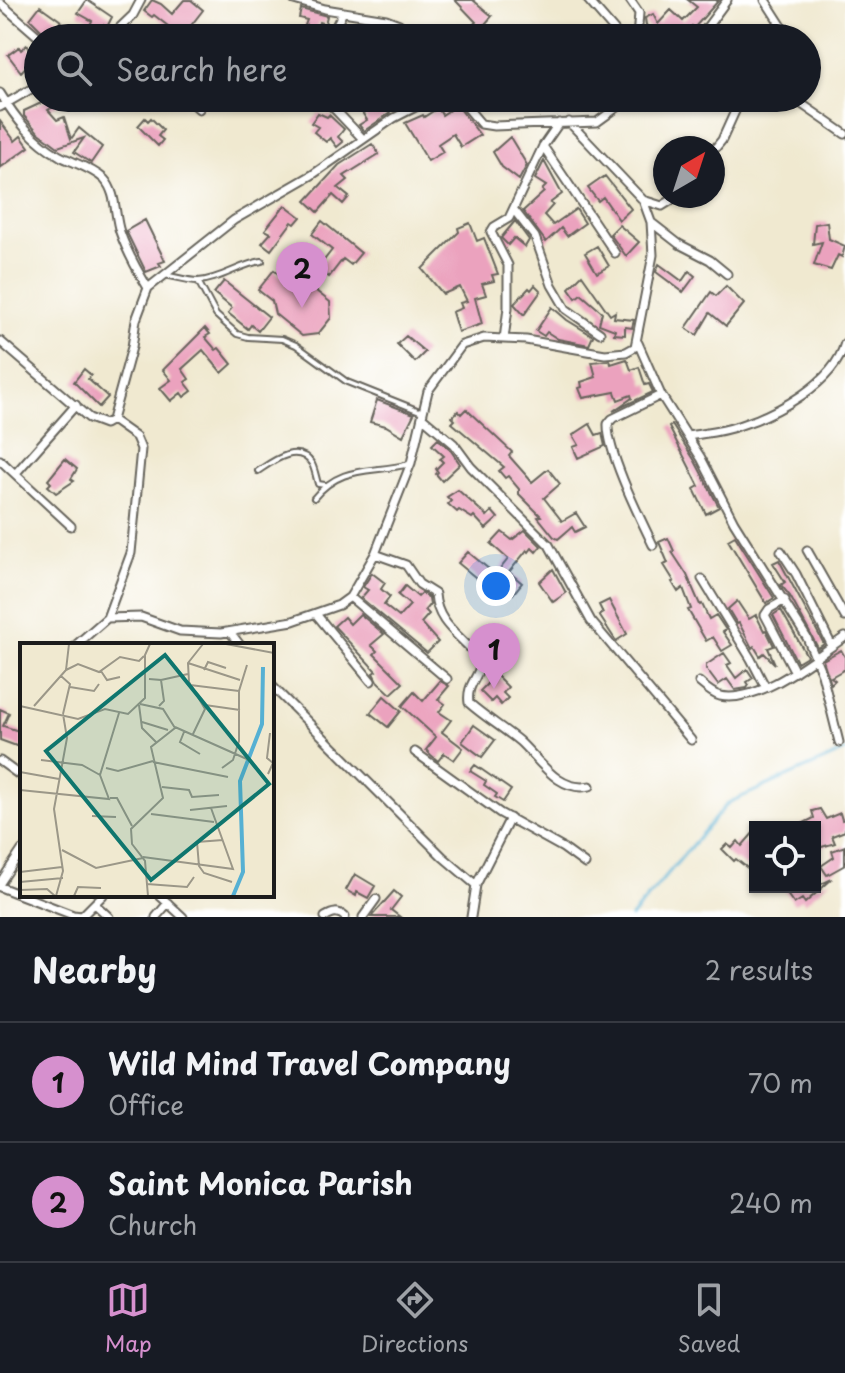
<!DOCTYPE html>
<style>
:root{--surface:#171b24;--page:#242831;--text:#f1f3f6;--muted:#9ea1a6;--line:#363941;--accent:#d690ce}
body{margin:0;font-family:"Playpen Sans",sans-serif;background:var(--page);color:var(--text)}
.controls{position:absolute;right:24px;bottom:24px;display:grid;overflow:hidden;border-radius:0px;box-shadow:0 2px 6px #0004}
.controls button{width:72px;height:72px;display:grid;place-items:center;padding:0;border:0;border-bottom:2px solid var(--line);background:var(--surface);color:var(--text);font:40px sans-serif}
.compass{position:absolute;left:653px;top:136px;width:72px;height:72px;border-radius:50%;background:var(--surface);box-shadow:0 2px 6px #0004;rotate:39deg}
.you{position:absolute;left:496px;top:586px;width:28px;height:28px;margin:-20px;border:6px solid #fff;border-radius:50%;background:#1a73e8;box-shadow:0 0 0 12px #1a73e833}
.badge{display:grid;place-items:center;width:52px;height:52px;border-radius:50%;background:var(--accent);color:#111;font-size:26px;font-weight:700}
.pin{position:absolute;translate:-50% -66px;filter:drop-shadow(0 2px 4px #0008)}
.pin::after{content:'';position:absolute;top:42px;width:28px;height:24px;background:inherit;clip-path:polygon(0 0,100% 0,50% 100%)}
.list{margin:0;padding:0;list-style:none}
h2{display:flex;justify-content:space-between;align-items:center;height:104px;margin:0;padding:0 32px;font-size:34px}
h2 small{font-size:26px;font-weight:400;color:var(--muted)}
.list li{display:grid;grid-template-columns:52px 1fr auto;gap:24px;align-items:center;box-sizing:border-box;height:120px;padding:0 32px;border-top:2px solid var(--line)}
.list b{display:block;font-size:30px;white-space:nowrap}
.list p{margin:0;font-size:26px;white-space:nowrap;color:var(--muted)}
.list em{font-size:26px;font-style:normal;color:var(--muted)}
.icon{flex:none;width:44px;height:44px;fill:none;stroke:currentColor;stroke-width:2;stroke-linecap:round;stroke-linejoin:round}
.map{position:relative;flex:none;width:845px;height:917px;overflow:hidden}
.search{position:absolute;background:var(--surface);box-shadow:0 2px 6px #0004;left:24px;right:24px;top:24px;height:88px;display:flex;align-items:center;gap:20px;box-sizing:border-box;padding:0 28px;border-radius:44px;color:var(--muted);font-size:30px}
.sheet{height:344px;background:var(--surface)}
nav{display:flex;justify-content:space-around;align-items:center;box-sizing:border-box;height:112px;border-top:2px solid var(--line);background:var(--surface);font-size:22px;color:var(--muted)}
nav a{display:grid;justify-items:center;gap:4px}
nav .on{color:var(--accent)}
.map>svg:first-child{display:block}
</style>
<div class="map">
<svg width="845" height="917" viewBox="0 0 845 917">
<rect width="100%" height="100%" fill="#fff"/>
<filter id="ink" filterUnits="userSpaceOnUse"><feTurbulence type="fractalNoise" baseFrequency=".0125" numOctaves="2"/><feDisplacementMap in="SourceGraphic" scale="16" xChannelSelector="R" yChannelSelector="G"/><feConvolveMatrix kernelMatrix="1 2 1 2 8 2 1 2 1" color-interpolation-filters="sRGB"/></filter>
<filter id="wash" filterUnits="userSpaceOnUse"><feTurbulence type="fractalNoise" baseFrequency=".006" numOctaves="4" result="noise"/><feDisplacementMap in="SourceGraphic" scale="32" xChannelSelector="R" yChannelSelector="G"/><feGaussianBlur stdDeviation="1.8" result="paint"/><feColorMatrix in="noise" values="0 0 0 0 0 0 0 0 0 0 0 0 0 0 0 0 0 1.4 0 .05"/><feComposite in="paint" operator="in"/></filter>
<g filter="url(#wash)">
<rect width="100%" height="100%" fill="#f0e9d0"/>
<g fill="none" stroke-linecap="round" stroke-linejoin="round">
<!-- stream -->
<path stroke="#55b0d3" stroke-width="3" d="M631,917L728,803L845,751"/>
</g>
<g id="blocks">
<!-- building -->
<path fill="#eba2be" d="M87,0L112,17L107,27L104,25L97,38H66L74,28L84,37L92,21L78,13Z
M152,0L161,4L172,14L184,0H191L203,10L182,37L154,15L152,17L144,11Z
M455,0H473L492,16L473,38H460L476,22Z
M688,0H719L694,28L692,26L681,38H658L646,25L645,18L653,14L658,24L671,10L683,21L697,7Z
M40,6L61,21L53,32L45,30L43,32L30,19Z
M301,9L327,16L325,24L319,22L315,38H300L307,20L299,18Z
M27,45L36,56L21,72L8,55L19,47L21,50Z
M52,98H69L48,110L57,120L64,117L71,139L79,128L102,147L91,163L74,152L84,138L58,147L38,132L24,116V111Z
M358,98H381L390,113L364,131L359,125L367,120L359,108L363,105Z
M457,105L480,135L461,147L453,134L438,144L443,152L428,161L405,123L423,115L424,117L438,108L442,115Z
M318,113L327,117L329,115L344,129L338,137L343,142L337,147L330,138L326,142L314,132L318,127L311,123Z
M145,118L148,121L151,118L163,130L158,136L163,140L158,146L138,126Z
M0,121L15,141L21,136L29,147L0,168Z
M510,137L527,165L519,180L502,167L493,152Z
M372,144L379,154L344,176L348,180L338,188L349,197L343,204L333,195L318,212L306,201L339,165Z
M544,161L562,194L550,203L553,205L544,215L553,225L576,209L585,223L567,236L561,228L546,242L523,211L544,192L542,190L546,186L535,179Z
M605,176L631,209L619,220L603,197L598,201L588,188Z
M285,205L301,217L295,224L292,222L271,250L262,243L271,233L265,230Z
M145,220L165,261L159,263L161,266L146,272L126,231Z
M322,221L361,253L351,265L343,259L329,277L318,268L332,250L312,234Z
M515,221L529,240L525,247L514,238L508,245L501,238Z
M827,222L829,239L845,246L842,257L838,255L831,270L814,265L822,242L813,244L815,224Z
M470,223L477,241L484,238L498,274L492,275L494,281L482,284L486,295L475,298L482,324L458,332L452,312L462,308L460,303L467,301L460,287L443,294L422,269L459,232L458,228Z
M619,225L639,242L626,256L610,234Z
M597,246L609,266L597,273L585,253Z
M659,264L682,281L689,271L695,276L683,292L656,272Z
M274,270L287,281L302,280L330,302L331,318L318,334L302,336L275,314L272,301L258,290Z
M582,275L610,315L615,312L614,318L634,320L632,328L625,327V335L614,334L615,330L599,324L602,312L581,294L576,298L569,288Z
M224,281L269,317L258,331L251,325L248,329L228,313L232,308L214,293Z
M535,285L541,291L524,315L514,304L529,288L531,290Z
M726,286L744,304L726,326L710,313L697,335L686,328L711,292L716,296Z
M552,307L567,320L593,336L589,345L558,339L547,332L544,336L536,331Z
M205,328L210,334L205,337L216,350L219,348L232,364L222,373L203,350L182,369L189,379L185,382L192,391L184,397L181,393L171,401L160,388L171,380L163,370Z
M406,336L425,352L415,362L397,344Z
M627,359L631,370L639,367L645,385L649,384L653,392L613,411L632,398L631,395L618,400L615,392L583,398L579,388L582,387L581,382L596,377L592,362L610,360L611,364Z
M84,369L91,375L88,379L108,397L99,407L74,382Z
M377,400L414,414L403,436L386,426L370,422Z
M466,409L512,452L509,456L532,482L548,469L560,484L544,498L562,521L576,513L585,527L575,532L572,527L558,539L554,537L538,517L541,516L519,494V489L508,476L505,478L499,471L504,467L452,423L455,420L452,417L458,411L461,414Z
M590,424L596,435L602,433L605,446L578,458L573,447L579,445L573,435Z
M672,425L695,461L719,507L706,514L694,489L699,486L669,427Z
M438,439L449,448L460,464L442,481L436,474L438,472L436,469L443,462L440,459L444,456L432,445Z
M65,459L77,469L71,479L74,481L56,493L48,486L51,483L48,480Z
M458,490L487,516L492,511L498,518L486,529L474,516L472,518L459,510L457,512L448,504L451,501L447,497Z
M525,530L541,546L536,552L532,548L529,552L527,550L509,572L522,583L513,594L493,578L508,559L491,544L502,532L512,540Z
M735,536L774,598L766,603L728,540Z
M668,538L674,551L672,552L687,575L700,605L702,604L709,619L716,615L726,630L723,632L732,645L722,651L713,637L706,641L688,610L691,609L683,588L678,592L672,582L674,581L664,565L668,563L659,542Z
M468,552L490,570L481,582L458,563Z
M779,560L824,644L818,648L790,596L781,585L785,582L773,563Z
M553,569L566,593L553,602L539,582Z
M372,573L385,583L381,589L390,597L384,605L399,617L410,605L398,595L405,586L418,597L422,593L429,598L430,604L425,610L429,614L421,623L438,642L427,653L361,598L368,590L363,587Z
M609,600L627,634L616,641L599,615L603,613L599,605Z
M737,601L749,619L756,615L764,631L766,630L774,646L768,648L775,664L764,653L760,656L754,646L752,648L739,623L737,624L728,609Z
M781,610L807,656L797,662L773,615Z
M360,614L384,634L371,645L377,651L374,654L403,683L391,694L377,681L373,673L376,671L334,626L344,617L350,624Z
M841,650L845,657V669L831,677L835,680L831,684L823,660Z
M724,653L731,663L727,665L736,678L747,669L753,678L747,682L749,685L747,688L735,690L727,679L718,685L706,669V665Z
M496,675L508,687L503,693L508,698L501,705L495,698L491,702L480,691Z
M440,681L449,686L438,699L445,704L439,712L451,720L442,732L463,748L454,760L444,753L438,761L431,755L426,750L436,737L402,706L414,692L423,701Z
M384,696L401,711L388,727L370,713Z
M0,709L9,713L3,726L22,732V748L0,740Z
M474,725L495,740L482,757L462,742Z
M475,765L511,790L503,802L495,797L497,794L484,785L486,781L470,771Z
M820,809L826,819L840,813L842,820L845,819V831L832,836L835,843L815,849V827H796L814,818L812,811Z
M755,831V874L736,859L734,861L722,849L727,844L732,848L738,841L742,846Z
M845,846V865L827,875L821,866L834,857L832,851Z
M355,874L375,886L368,898L357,892L356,896L346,890Z
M832,879L805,903L802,899L794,904L782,887H815Z
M394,891L401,897L391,910L400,917H371Z"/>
</g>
</g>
<g filter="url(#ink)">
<use href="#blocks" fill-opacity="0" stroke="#66645b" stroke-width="2"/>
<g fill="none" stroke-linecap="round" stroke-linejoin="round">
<!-- lane casing -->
<g stroke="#66645b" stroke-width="8">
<path id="lane" d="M165,275C176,277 188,281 198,281C220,280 240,264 262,261
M198,281L216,315L237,334L248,337L282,339L296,345L347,382L422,412
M258,471C273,461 298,442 312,464C315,470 316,477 318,484L325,485
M314,498C342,464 371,474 409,464"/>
</g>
<!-- street casing -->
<g stroke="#66645b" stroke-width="11">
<path id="street" d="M294,0L325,9L386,19L399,24L413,38
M588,0L621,38
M630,0L639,13L637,38
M765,0L781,25L785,38
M0,3L40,38
M109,38L133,15L141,0
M330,38L343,12
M699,38L727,0
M0,93C16,119 33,141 60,156C74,163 92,168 104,179C117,193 114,214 120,232C127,252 137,270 148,288
M187,98L199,109
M324,98L363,139
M459,98L481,124L494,126L597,122L630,98
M793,98L845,134
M0,107L38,85
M543,146L615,253
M713,151L722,140L741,98
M643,200L662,206L678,196
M514,210L535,237L552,285L566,309L600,333
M652,223L679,244L710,260L727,274
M504,339L508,308V265L491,232L494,227L509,218L543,146L559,123
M0,341L89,418L105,424L112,420L132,347L136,320L148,288L234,220L312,175L394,118L433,98
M638,343L661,395L701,458L734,522L807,638L822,674L839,742
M422,417L454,444L471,467L549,545L591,621L691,740
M688,436C705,433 722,432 738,426C776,414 834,384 845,343
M0,460L71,526
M15,474L76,405
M653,545C640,518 607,452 608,424L612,419L661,395
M807,550L845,617
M781,551L796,574L832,646
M375,554L406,565L419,584L435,594C437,626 464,637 481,661C480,678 466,683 469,703C485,717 503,728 519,741C539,759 558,793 590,786
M702,579L751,659L765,686
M350,597L447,679
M785,600L769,609L765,615L795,672
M316,614L371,681
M107,618L131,553L141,449L136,437L112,420
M230,632L240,645
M76,645L107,618L141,617L180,631L221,633L293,621L339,605L350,597L375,554L411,463L428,391L462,345L484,338L526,340L605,354L626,352L635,347L653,255L651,222L643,200L569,122
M699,682C706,688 712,694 720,696C760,704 814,658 845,637
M272,686L443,857L476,885
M415,752L500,813L563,848L585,864
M0,761L22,777
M0,883L22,850
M0,887L73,915L82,916L103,895
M159,895L183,917
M96,905L109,917
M156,917L168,903
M325,917C333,912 338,911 345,917
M363,917L376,899
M471,917L476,885L510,818"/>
</g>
<!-- lane -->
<use href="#lane" stroke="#fff" stroke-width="4"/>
<!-- street -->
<use href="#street" stroke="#fff" stroke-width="7"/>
</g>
</g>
<!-- overview -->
<g transform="translate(20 643)">
<rect width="254" height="254" fill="#f0e9d0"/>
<path fill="none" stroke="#55b0d3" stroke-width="4" d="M213,253L223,229L220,138L242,81L243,24"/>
<path fill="none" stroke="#9b9788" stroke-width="2" d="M206,1L254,10M168,20L220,37M46,27L58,21L79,29L100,14L119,18L124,13M184,27L188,19L206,25M81,28L87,37L100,34M41,33L50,41L43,71M129,36L141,37L144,58L139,63M141,37L168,31M170,42L219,48M50,44L74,48L79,41M120,61L143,66L155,85L131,104L143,155L111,186L112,201L125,218L128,253M119,62L122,85L136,99M185,62L220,67M0,63L58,76L85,66L108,71L125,55V12L130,1M14,63L46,27L49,1M122,79L148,87M155,84L229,117M164,89L160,99L180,111M173,91L185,66L169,39L168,20L183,1M21,117L62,122L80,132M133,119L208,134M86,125L98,128L133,118M202,125L213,117L219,98V48L227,22M0,129L39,136M248,131L253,120L247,115L250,90M142,144L169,147L172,154L199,152M0,147L89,156L80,132L99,70M90,155H97L112,183M170,167L207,163M131,171L194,179M72,173L96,174M203,197L177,199L179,223L184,230L212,239M42,207L76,225L123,215M123,214L213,226L191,165M0,229L42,224M0,239L43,235M127,241L167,244L174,234M0,247L27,246L35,253M36,253L43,228L34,166L47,95L43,71M54,253L58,244L81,245"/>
<path fill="#0f766e" fill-opacity="0.15" stroke="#0f766e" stroke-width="4" d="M145,12L249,141L131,237L26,108Z"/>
<rect width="254" height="254" fill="none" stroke="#1c1c1c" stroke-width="4"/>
</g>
</svg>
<div class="controls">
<button><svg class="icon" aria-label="locate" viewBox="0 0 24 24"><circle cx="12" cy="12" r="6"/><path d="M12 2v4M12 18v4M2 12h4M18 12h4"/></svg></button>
</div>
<svg class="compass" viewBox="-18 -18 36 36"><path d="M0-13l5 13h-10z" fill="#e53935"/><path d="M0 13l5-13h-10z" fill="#9ea1a6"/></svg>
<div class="you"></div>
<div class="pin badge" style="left:494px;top:689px">1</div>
<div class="pin badge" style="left:302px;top:308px">2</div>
<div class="search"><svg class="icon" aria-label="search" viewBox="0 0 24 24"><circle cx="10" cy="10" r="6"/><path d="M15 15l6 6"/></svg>Search here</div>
</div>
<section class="sheet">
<h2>Nearby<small>2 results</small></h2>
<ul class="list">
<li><span class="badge">1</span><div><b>Wild Mind Travel Company</b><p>Office</p></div><em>70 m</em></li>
<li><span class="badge">2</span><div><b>Saint Monica Parish</b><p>Church</p></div><em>240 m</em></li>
</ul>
</section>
<nav>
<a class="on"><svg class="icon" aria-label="map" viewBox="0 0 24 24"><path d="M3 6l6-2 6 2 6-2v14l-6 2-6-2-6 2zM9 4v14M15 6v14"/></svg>Map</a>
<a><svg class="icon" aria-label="directions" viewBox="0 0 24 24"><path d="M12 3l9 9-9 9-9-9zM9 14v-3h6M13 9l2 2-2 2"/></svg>Directions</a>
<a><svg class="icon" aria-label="saved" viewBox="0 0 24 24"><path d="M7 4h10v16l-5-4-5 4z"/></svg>Saved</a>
</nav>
